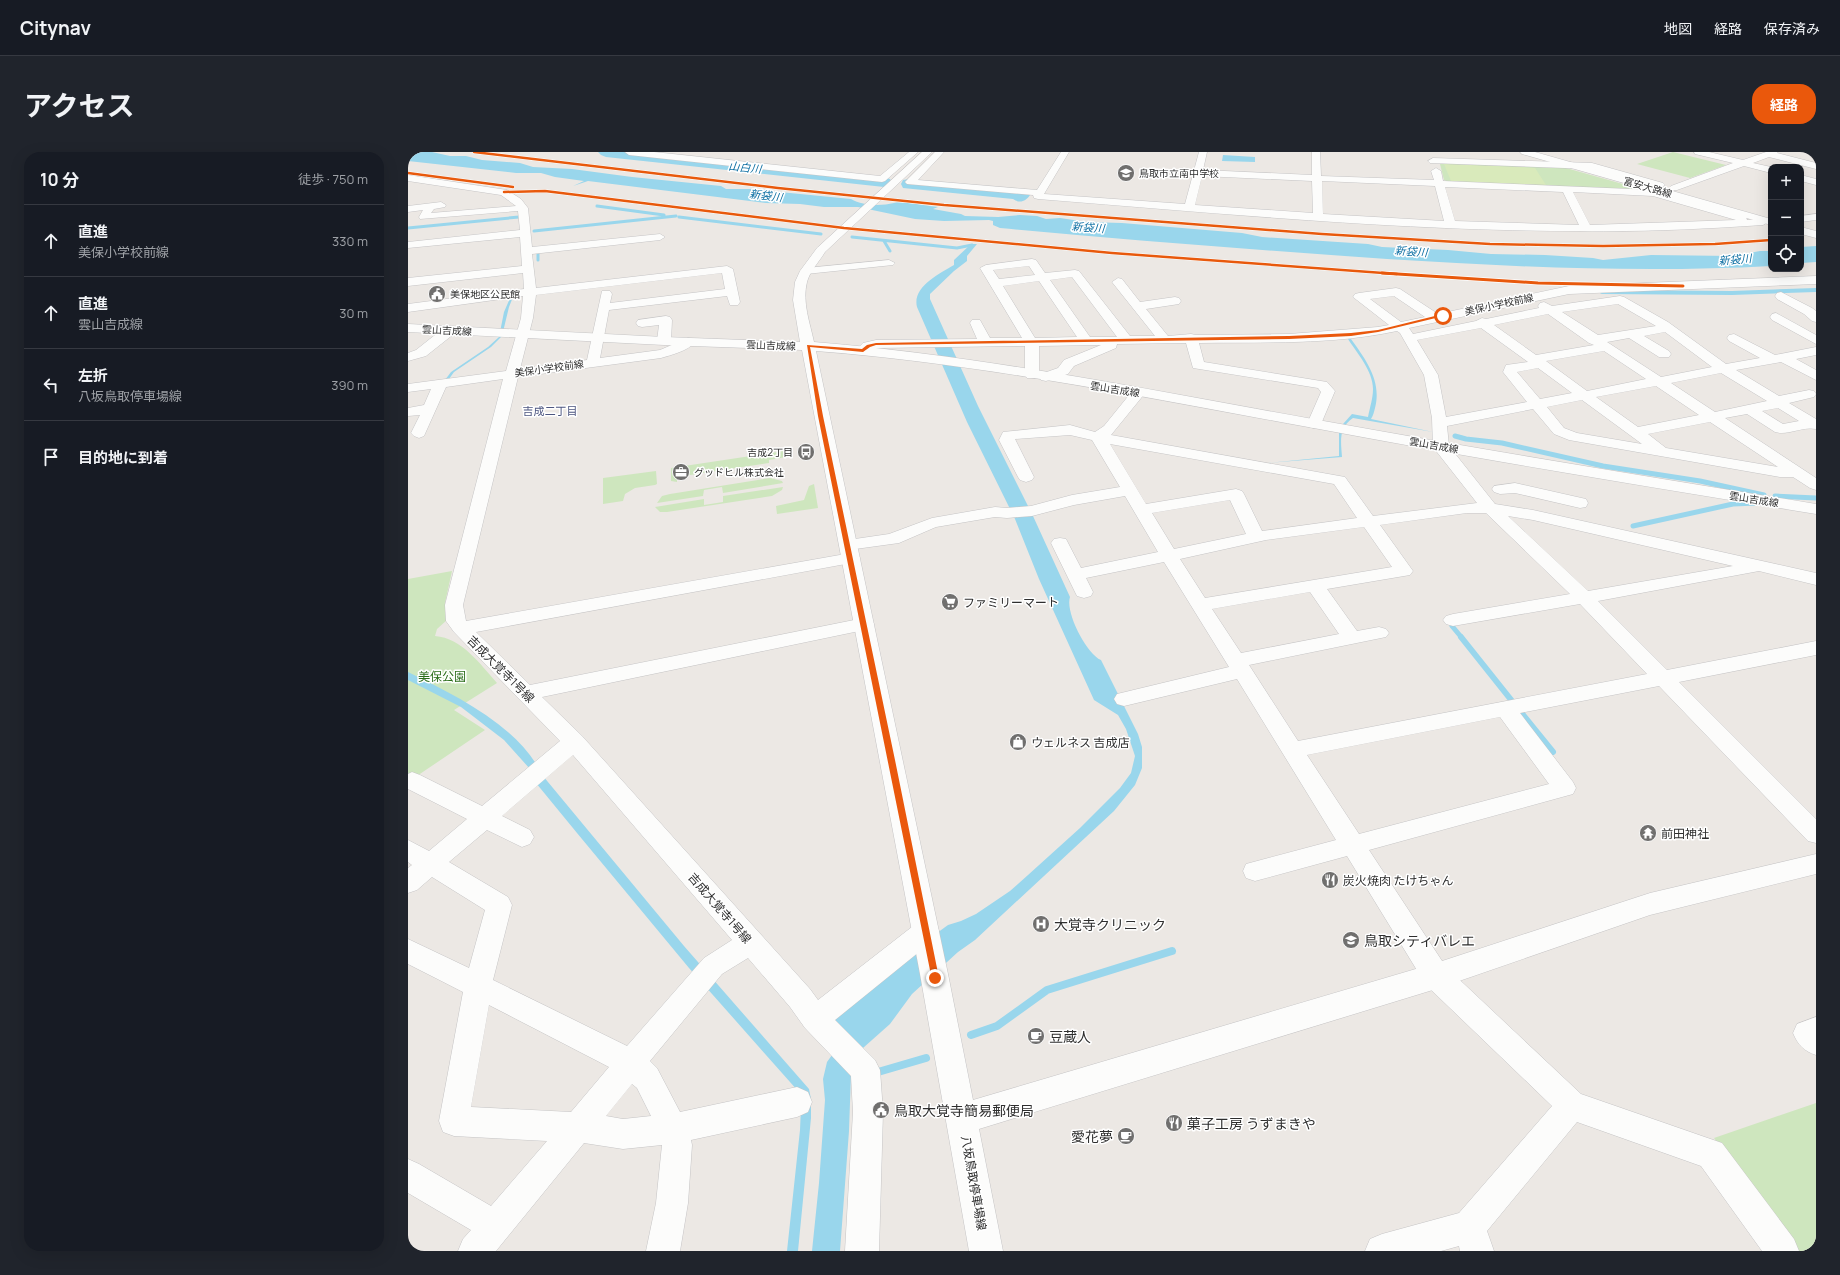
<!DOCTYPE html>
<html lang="ja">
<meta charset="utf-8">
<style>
:root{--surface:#171b24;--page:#20242c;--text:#f1f3f6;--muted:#9ea1a6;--line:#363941;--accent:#ea580c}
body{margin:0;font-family:Manrope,"Noto Sans JP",sans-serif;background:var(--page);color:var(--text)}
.controls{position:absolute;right:12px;top:12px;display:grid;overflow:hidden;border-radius:8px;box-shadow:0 4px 16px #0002}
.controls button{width:36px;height:36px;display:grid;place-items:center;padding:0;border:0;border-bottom:1px solid var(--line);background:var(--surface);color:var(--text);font:20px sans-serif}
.stop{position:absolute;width:12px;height:12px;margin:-9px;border:3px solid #ea580c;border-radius:50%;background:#fff}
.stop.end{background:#ea580c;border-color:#fff;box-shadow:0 1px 4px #0008}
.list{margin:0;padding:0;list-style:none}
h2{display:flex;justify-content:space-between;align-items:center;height:52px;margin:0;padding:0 16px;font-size:17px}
h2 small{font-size:13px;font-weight:400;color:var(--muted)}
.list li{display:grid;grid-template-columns:26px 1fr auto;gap:12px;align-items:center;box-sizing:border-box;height:72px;padding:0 16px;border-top:1px solid var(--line)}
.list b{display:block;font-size:15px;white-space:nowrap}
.list p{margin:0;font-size:13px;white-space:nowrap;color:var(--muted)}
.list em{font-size:13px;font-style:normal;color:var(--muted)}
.icon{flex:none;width:22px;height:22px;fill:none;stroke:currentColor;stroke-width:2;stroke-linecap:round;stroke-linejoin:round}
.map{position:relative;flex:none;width:1408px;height:1099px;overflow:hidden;border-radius:16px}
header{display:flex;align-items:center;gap:24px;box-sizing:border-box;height:56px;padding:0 20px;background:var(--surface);border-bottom:1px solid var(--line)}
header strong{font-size:19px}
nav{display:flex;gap:22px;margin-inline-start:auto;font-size:14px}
.intro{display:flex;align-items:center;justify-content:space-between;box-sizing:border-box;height:96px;padding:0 24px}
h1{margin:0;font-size:28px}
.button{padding:10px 18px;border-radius:16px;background:var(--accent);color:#fff;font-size:14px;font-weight:700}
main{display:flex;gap:24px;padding:0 24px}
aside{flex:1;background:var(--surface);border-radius:16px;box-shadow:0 4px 16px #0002}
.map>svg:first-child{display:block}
</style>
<header>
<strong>Citynav</strong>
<nav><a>地図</a><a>経路</a><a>保存済み</a></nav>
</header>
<div class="intro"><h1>アクセス</h1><a class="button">経路</a></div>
<main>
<aside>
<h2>10 分<small>徒歩 · 750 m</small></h2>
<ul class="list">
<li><svg class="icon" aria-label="ahead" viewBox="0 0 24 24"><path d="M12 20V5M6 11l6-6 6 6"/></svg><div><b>直進</b><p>美保小学校前線</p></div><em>330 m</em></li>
<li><svg class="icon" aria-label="ahead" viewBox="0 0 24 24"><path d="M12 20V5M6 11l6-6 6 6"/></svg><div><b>直進</b><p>雲山吉成線</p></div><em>30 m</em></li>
<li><svg class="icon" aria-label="left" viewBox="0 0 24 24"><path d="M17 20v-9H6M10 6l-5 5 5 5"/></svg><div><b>左折</b><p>八坂鳥取停車場線</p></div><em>390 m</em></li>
<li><svg class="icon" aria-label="arrive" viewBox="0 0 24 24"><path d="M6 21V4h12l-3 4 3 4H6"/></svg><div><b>目的地に到着</b></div></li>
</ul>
</aside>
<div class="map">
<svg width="1408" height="1099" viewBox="0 0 1408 1099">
<rect width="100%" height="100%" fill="#ece8e4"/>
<!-- green -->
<path fill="#cee6be" d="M1265,0L1318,13L1282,26L1229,12Z
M1036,11L1158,16L1236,38L1043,31L1036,28L1032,12Z
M383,298L384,304L361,308V311L269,325V330L263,329V316Z
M248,319L249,332L247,333L227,336L217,342L215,349L195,352V326Z
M362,326L374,329L375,331L315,341L314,335L296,338L295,344L249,351L254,344L262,342Z
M406,332L410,356L369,362L368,354L396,348L401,334Z
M375,335L374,338L364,344L259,360H252L247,355L296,347V353L315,350V344Z
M44,419L37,451L39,468L29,477L27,484C54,486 72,512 89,531L46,558L77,578L0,630V427Z
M1408,951V1099H1389L1306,986Z"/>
<!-- pitch -->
<path fill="#d9eabb" d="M1036,12L1127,16L1138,33L1043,29Z"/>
<!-- water -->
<path fill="#99d6ec" d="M0,0H24L42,4H58L74,8L112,11L125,15L164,17L224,25L313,34L318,37H342L443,47C455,54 473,54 486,51C494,49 520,54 530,55L525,57L553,62L557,64L590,65L612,63L629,64L638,67L652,66L679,70L714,71L834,81L854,85L960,92L974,95L1040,98L1083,102L1137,103L1185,106L1195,108L1243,103L1325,104L1352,99H1363V114C1235,121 1107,115 979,107C850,98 721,88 592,76L585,73V69L581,68L536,69L507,67L450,55H416L392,52L358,51L180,29L165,34L176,29L147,25L133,21H108L0,9Z
M815,3L847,5V10L814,9Z
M563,92H569L559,104V109L546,119L522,142V147L570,254L625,364L662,445C657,460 678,501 693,508L730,582L734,595V616L727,633L706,659L567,788L550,800L504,842L482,872L455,896L443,922L441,979L432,1099H404L411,1031L417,948L415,927L419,910L424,903L423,866L496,805L540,773L553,769L568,762L602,739L620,723L672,676L712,636L723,621L727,604L718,577L710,563L686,548L631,427L607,367L559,270L509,155C504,135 531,122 546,113V108Z
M1408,94V110L1393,111V95Z
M103,144L105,145L101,155L94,184L83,195L46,220L41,227L37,228L43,220L80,195L91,185L96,160Z
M940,187H943C958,208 974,229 967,256C966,260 965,264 963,267L1025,280L945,266C930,276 933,290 934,305L860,311L931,304V281L935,272L944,262L960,265C962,255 965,246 965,237C965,219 949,201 940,187Z
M0,520C48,544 110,573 135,624L276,794L401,937L403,947V966L390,1099H379L392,978L393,954L390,939L281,816L169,681L128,631L122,617L96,588L53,555L0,528Z"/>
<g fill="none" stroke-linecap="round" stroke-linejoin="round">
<!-- stream-far4 -->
<path stroke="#99d6ec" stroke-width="3" d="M189,54L256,63
M271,65L413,82
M0,76L111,65
M126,79L268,64
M444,85L549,96L564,93
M476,89L482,99
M130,101V108"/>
<!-- stream-far3 -->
<path stroke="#99d6ec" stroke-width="4" d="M1194,140L1324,141L1408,138"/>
<!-- stream-far2 -->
<path stroke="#99d6ec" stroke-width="5" d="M1047,284L1058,287L1094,291L1195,314L1292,329L1356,343
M1367,344L1408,346
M1225,374L1325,352L1349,351
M1044,474L1054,486"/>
<!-- stream-far1 -->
<path stroke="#99d6ec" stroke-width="6" d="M1053,485L1104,549
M1115,563L1145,600"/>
<!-- stream -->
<path stroke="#99d6ec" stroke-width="8" d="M563,883L589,874L639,838L764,799
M470,920L518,906"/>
<!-- river -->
<path fill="#99d6ec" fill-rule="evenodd" d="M190,0H241L476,25L482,27L484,30L482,33L476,35L198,5L193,3Z
M501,27L614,38L620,39L622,43C618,49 612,52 605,47L495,36L493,32L495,28Z"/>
<!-- street casing -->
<g stroke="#c5c4c5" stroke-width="1">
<path id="street" d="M217,0H246L472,24L501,0H510L477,29L474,30L221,3Z
M527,0H536L510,28L629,38L653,0H661L636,42L777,52L791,0H799L795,18L904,23V0H912L913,24L1026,28L1023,19L1028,16L1033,19L1035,29L1246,38L1338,65L1339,68L1355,67L1360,70L1355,73C1294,77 1233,80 1173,79C991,79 810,61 630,47L626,46L625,43L499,32L497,30ZM794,24L904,29L905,61L787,53ZM914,29L1027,34L1036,69L915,62ZM1037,35L1155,40L1171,73L1047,69ZM1165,40L1245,44L1328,68L1182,73Z
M1286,0H1301L1335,8L1358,0H1370L1369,1L1408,11V17L1361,5L1345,11L1363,15V21L1336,14L1269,38H1263L1261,36L1263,34L1325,11L1287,2Z
M1025,6L1184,11L1255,31L1257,33L1252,36L1184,17L1022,11L1020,9Z
M0,23L99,38L113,47L120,56L124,95L252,82L257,85L252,88L124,102L128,136L319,114L325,117L332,150L330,153H322L319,144L201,158L192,206L252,198L280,186L285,187L287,190C280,199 263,203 253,206L110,225L55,453L58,469L443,401L449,402L452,406L449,410L443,411L68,480L122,533L456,466L463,468L466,472L463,476L456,478L134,545L174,584L402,837L410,848L509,771L518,768L527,771L531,779L527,787L427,868L467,908L472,918L475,960L471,1099H437L445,960L443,924L397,876L382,855L340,806L314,822L242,909L249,916L272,960L389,935L400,940L404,950L400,960L389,965L283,988L284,993L280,1051L272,1099H238L248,1051L254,993L215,997L176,991L88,1099H50L55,1087L63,1078L0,1041V1007L11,1012L83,1054L139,989L46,984L35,980L31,969L55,840L0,812V787L61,816L77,758L24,725L9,738L0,741V716L4,713L0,710V688L21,699L59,667L0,637V622L4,620L12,623L74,654L152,589L46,480L38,469L37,453L95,227L38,235L16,284L11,286L6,284L3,281L12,263L0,264V256L16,253L23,237L0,240V232L98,219L113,166L115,144L0,160V152L116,137L115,121L0,134V126L114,114L112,85L0,96V90L112,78L110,59L12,67L11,65L15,58L0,60V54L33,50L38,53L37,55L26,57L23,61L108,54L93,43L0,29ZM314,121L317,137L202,151L204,142L202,139H194L179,208L112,217L125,166L128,143ZM165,603L324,788L296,806L219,894L85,828L104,753L100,745L41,710L79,678L114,695L122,692L126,685L122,678L94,664ZM81,853L201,915L163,960L63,955ZM224,932L229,936L243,964L215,967L198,964Z
M1393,23L1408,27V33L1393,29Z
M1408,62V68L1393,70V64Z
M624,107L628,108L637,121L667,118L671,119L722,184H747L704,130L710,126L714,127L732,150L767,145L771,146L773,149L771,152L738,157L760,184L783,182L788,183L881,182L970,175L981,173L945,145L947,142L951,141L988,136L992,137L1030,162L1161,134L1408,124V132L1161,142L1001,176L1005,182L1068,169L1074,166L1078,167L1131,156L1130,154L1132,151L1136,150L1144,154L1212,144L1216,145L1260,170L1318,212L1352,206L1321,189L1319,186L1321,183L1326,182L1367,203L1408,195V203L1388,207L1408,218V228L1373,210L1328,218L1371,244L1401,238L1406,239L1408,242L1406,245L1381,251L1408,267V277C1394,274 1380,284 1367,280L1339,262L1317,266L1408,326V338L1402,336L1385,325H1372L1161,288L1146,282L1125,257L1039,274L1041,294L1087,352L1125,358L1408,421V433L1351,419L1190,449L1259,518L1408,489V503L1271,530L1408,667V691L1400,689L1251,534L1112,561L1165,630L1168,636L1165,642L961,698L1038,815L1173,942L1314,991L1386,1087L1391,1099H1354L1293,1014L1169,970L1079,1079L1086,1099H1052L1051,1094L1033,1099H957L962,1087L974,1082L1051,1061L1144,954L1018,833L939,704L847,729L838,726L835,719L838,712L928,688L829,527L716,554L709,552L706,547L709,542L821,515L756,410L678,426L685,440L683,444L676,446L669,444L667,440L643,391L646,387L652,386L658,387L673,416L750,400L717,344L666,353L624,364L599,366L587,365L528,375L491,391L440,398L434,397L431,393L434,389L440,388L481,382L524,366L587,355L599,356L623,354L664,343L712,335L684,288L662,283L607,287L626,325L624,328L618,330L612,328L610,325L591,288L595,280L662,273L687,280L696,274L726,237H736L738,240L703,283L937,325L965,364L1069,351L1025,295L1024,266L1016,223L992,181L989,179C924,193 856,190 791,191L796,210L919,230L927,239L913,272L911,275L906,276L901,275L899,272L913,240L910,236L785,216L778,191L709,192L708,196L666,214L660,222L638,229L633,228L631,225L633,222L650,216L656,208L693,193L631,194V223L629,226H619L617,223V194L468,196L460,201H450L448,198L455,191L468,188L569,187L562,171L564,168H572L582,186H614L572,116L578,113ZM621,114L627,123L591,127L585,118ZM664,125L709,185H682L642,128ZM631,129L669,185L627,186L595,134ZM986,144L1017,165L993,170L962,147ZM1210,152L1248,174L1190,183L1154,160ZM1140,162L1181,191L1186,193L1128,203L1086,173ZM1073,176L1120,210L1098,213L1095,220L1119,250L1038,265L1030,223L1009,188ZM1257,180L1304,215L1253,225L1199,190L1221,186L1251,205H1261L1263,202L1261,199L1236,184ZM1196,199L1238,227L1179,239L1138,209ZM1130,216L1164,241L1132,247L1109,220ZM1313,221L1359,249L1307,260L1263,231ZM1248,234L1291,263L1230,275L1188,245ZM1174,248L1234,292L1169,281L1156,276L1139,255ZM1370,256L1391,269L1375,272L1354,259ZM1302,270L1370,315L1258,296L1240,282ZM702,292L926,332L949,366L854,379L836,342L834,339L828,337L738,352ZM822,348L838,382L766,397L744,361ZM1059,361H1078L1162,442L1045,462L1038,464L1035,468L1038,472L1045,474L1172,452L1239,522L890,589L841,513L978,485L981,481L978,477L971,475L949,479L919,437L1002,423L1005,419L972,373ZM1100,364L1125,368L1325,414L1180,439ZM956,375L984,415L797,446L772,407L858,388ZM902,440L931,482L833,501L804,457ZM1092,565L1141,632L951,682L899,603Z
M481,108L487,111L485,113L398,122L392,119L398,116Z
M1373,140L1404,156L1408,159V170L1404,169L1396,162L1369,147L1367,144L1369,141Z
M1368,161L1408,183V192L1364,168L1362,165L1364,162Z
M258,164L262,165L264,168L263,189L261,192H251L249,189L251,173L234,175L230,174L228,171L230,168Z
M42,174L47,175L48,178L47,181L18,204L0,209V201L8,198L37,175Z
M1107,331L1178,347L1180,351L1178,355L1172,356L1107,341L1092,342L1086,340L1084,337L1086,334Z
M1408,865V903C1396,899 1390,893 1385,881L1389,872Z"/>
</g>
<!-- secondary casing -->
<g stroke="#c5c4c5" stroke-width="1">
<path id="secondary" d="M514,0H524L417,100C411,110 402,119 399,130C394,150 402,171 406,190C575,204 743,238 910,268C1076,298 1242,325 1408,352V362C1242,335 1076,308 911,277C744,247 577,212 408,199L540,822L565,948L1028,811L1242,741L1408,702V722L1242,763L1028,837L571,977L595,1099H561L512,822L394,198L256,193L0,180V172L256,185L392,190L385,148L387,130L392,119L409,96Z
M1112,0H1127L1363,67V73L1114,2Z
M1393,75L1408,79V86L1393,82Z"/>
</g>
<!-- street -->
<use href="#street" fill="#fcfcfb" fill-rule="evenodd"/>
<!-- secondary -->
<use href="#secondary" fill="#fcfcfb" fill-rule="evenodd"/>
<!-- cycleway-far1 casing -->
<g stroke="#fff" stroke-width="3.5">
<path id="cycleway-far1" d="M66,0L370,36L536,53L914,82L1082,92L1195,94L1307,92L1363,88
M0,21L105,35
M96,40L137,39L436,76L704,101L989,122"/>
</g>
<!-- cycleway casing -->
<g stroke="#fff" stroke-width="4.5">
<path id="cycleway" d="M974,121L1130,131L1275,134"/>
</g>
<!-- cycleway-far1 -->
<use href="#cycleway-far1" stroke="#e8590c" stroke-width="2.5"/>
<!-- cycleway -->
<use href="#cycleway" stroke="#e8590c" stroke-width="3"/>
</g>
<!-- route -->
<path fill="#ea580c" d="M1035,162L1036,164L970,180L943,184L881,187L468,193L462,195L455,200L402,195L415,264L487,608L531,826L530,828H524L410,264L399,193L454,197L459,193L468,191L881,184L943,181L970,178Z"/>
<!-- icons -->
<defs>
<g id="school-disc" transform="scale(0.9)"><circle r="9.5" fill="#706f6e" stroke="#fff"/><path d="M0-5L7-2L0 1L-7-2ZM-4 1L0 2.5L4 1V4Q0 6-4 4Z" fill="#fff"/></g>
<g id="civic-disc" transform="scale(0.9)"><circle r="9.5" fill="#706f6e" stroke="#fff"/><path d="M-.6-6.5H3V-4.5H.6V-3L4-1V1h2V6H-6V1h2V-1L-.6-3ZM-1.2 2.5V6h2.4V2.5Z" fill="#fff"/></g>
<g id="bus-disc" transform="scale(0.9)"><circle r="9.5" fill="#706f6e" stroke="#fff"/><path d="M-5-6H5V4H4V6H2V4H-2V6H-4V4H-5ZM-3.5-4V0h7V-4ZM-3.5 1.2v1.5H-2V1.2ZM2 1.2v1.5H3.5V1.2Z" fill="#fff"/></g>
<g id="office-disc" transform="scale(0.9)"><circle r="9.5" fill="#706f6e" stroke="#fff"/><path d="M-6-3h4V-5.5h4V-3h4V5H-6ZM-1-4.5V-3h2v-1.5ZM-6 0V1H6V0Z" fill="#fff"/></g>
<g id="supermarket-disc" transform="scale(0.9)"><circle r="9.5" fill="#706f6e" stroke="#fff"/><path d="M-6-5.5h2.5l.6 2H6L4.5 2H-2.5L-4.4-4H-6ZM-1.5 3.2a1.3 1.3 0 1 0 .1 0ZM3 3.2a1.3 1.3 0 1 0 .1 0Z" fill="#fff"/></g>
<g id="shop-disc" transform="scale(0.9)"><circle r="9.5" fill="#706f6e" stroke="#fff"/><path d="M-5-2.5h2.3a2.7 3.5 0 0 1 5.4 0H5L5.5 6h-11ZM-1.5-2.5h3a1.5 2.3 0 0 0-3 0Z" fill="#fff"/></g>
<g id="temple-disc" transform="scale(0.9)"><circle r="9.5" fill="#706f6e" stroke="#fff"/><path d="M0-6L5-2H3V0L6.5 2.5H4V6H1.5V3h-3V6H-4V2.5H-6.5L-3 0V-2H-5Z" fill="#fff"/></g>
<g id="restaurant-disc" transform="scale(0.9)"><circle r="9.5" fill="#706f6e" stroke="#fff"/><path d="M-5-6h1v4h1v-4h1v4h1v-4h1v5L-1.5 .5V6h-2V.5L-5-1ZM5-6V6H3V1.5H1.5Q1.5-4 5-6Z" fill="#fff"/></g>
<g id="hospital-disc" transform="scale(0.9)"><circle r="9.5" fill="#706f6e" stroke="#fff"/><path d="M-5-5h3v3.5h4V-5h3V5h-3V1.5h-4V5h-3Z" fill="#fff"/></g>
<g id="cafe-disc" transform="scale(0.9)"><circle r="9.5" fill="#706f6e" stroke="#fff"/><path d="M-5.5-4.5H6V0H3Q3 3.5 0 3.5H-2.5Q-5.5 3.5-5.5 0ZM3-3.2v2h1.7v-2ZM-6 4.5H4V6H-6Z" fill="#fff"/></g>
</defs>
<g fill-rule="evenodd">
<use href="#school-disc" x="718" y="21"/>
<use href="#civic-disc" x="29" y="142"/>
<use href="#bus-disc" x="398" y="300"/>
<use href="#office-disc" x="273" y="320"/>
<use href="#supermarket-disc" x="542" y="450"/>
<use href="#shop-disc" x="610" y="590"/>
<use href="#temple-disc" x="1240" y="681"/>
<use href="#restaurant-disc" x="922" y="728"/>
<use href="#hospital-disc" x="633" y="772"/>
<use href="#school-disc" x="943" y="788"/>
<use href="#cafe-disc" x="628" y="884"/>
<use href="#civic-disc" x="473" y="958"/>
<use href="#restaurant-disc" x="766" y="971"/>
<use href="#cafe-disc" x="718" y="984"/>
</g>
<g text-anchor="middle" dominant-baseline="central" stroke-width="3" stroke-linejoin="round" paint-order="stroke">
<!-- far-poi labels -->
<g font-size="10" fill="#2e2e2e" stroke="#fff" text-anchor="start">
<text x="731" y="21">鳥取市立南中学校</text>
<text x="42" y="142">美保地区公民館</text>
<text x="385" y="300" text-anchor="end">吉成2丁目</text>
<text x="286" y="320">グッドヒル株式会社</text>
</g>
<!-- far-street labels -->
<g font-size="10" fill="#2e2e2e" stroke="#fff">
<text transform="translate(1240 35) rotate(16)">富安大路線</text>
<text transform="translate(1091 152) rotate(-12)">美保小学校前線</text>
<text transform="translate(39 178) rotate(3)">雲山吉成線</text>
<text transform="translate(363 193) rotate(2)">雲山吉成線</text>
<text transform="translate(141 216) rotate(-8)">美保小学校前線</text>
<text transform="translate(707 237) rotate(9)">雲山吉成線</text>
<text transform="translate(1026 293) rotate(10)">雲山吉成線</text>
<text transform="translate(1346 347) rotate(9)">雲山吉成線</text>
</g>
<!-- far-water labels -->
<g font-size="11" font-style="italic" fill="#0d6fa3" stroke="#fff">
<text transform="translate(337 15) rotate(6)">山白川</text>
<text transform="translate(358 43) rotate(7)">新袋川</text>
<text transform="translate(680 75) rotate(4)">新袋川</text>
<text transform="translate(1003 99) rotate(4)">新袋川</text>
<text transform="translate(1327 107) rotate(-4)">新袋川</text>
</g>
<!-- far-neighbourhood labels -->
<g font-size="11" fill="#4d5680" stroke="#fff">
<text x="142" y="258">吉成二丁目</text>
</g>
<!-- poi labels -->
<g font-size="12" fill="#2e2e2e" stroke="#fff" text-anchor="start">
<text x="555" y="450">ファミリーマート</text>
<text x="623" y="590">ウェルネス 吉成店</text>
<text x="1253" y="681">前田神社</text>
<text x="935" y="728">炭火焼肉 たけちゃん</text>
</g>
<!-- street labels -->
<g font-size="12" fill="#2e2e2e" stroke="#fff">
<text transform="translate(93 517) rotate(45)">吉成大覚寺1号線</text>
<text transform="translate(312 756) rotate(49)">吉成大覚寺1号線</text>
<text transform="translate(566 1031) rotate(80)">八坂鳥取停車場線</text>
</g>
<!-- park labels -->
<g font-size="12" fill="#2c6e1b" stroke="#fff">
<text x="34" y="524">美保公園</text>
</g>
<!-- near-poi labels -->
<g font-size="14" fill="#2e2e2e" stroke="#fff" text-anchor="start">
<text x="646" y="772">大覚寺クリニック</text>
<text x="956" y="788">鳥取シティバレエ</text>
<text x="641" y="884">豆蔵人</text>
<text x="486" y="958">鳥取大覚寺簡易郵便局</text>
<text x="779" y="971">菓子工房 うずまきや</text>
<text x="705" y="984" text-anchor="end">愛花夢</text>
</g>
</g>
</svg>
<div class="controls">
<button>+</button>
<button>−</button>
<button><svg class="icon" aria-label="locate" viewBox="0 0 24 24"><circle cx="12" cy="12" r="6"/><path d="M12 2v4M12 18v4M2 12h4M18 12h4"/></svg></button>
</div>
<div class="stop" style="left:1035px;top:164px"></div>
<div class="stop end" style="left:527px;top:826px"></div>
</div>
</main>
